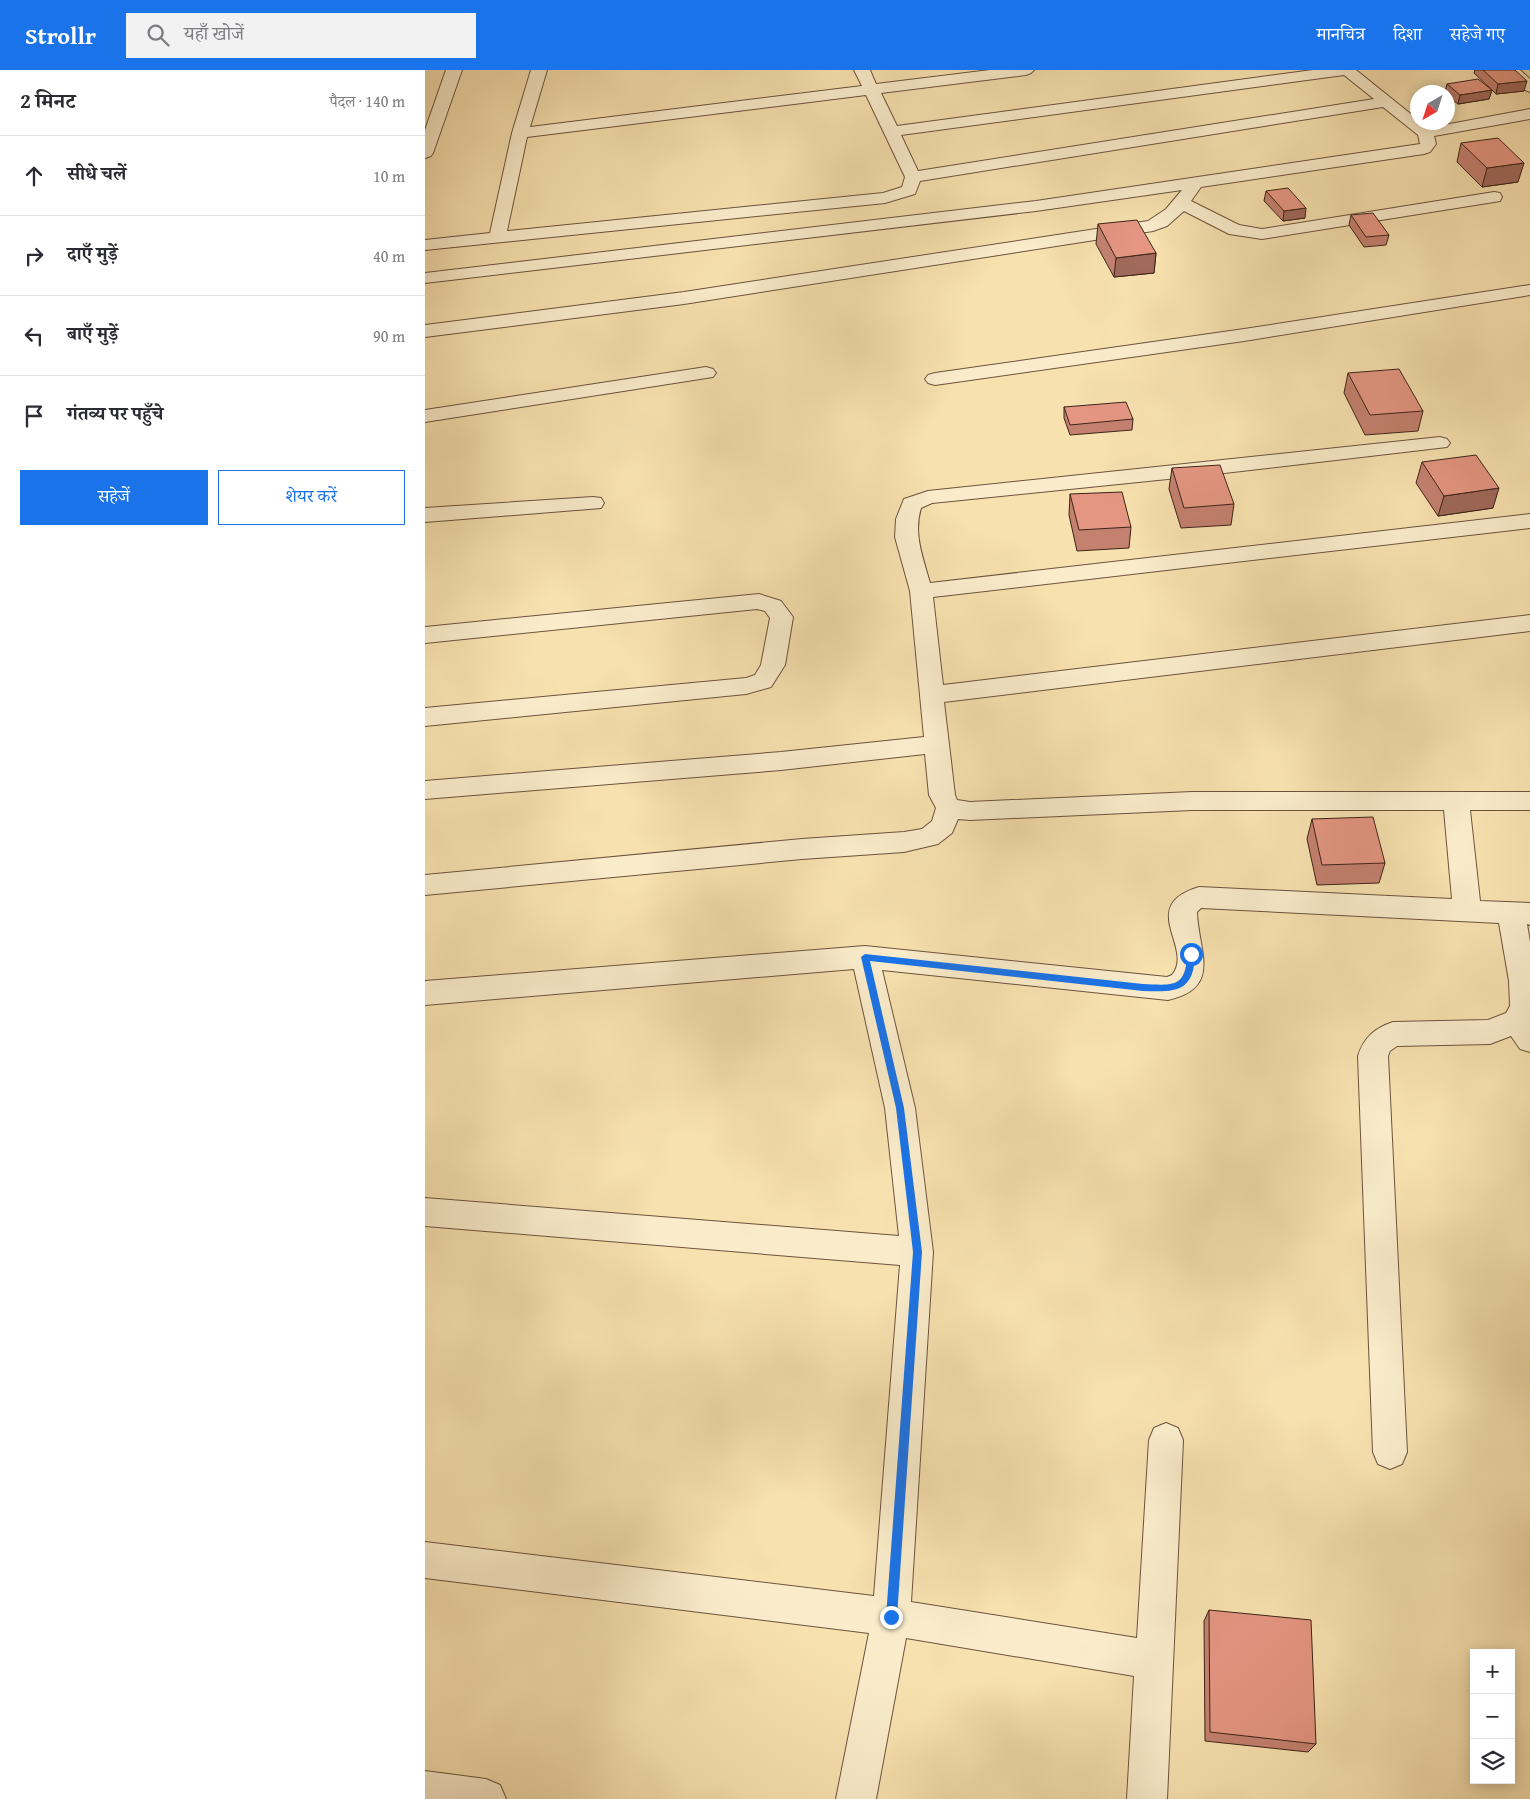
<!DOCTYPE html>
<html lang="hi">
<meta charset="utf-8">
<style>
:root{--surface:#fff;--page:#f2f2f3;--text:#2b2b33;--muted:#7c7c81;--line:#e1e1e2;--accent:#1a73e8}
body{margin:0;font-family:"Gentium Book Plus","Noto Serif Devanagari",serif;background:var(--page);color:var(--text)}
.controls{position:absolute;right:15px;bottom:15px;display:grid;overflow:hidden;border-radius:0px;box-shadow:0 2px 12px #0003}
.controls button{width:45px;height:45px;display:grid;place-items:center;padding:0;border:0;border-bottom:1px solid var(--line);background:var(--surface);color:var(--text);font:25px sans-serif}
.compass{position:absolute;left:985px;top:15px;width:45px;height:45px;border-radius:50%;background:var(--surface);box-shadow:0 2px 12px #0003;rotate:219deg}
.stop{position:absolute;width:15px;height:15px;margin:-11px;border:4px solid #1a73e8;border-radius:50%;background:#fff}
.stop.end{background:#1a73e8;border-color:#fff;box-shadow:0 1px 5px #0008}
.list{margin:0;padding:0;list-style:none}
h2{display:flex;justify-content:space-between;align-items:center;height:65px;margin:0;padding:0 20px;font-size:21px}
h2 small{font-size:16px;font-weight:400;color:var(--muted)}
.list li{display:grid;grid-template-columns:32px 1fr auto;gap:15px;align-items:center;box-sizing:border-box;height:80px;padding:0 20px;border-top:1px solid var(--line)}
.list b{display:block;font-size:19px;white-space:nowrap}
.list em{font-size:16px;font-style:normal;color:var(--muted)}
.actions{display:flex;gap:10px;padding:15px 20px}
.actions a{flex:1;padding:11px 0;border:1px solid var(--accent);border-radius:0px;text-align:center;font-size:18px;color:var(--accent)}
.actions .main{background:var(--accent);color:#fff}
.icon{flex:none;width:28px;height:28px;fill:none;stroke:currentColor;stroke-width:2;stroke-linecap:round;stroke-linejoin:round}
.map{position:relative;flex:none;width:1105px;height:1729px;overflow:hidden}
header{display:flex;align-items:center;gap:30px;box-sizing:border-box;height:70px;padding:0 25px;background:var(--accent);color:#fff}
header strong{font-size:24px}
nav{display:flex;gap:28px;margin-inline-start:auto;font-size:18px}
.search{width:350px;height:45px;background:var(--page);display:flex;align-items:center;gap:12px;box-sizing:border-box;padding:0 18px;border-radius:0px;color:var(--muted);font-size:19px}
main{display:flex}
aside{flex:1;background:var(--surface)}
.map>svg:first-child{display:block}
</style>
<header>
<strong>Strollr</strong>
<div class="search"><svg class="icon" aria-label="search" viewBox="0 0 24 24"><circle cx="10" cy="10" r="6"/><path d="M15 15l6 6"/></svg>यहाँ खोजें</div>
<nav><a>मानचित्र</a><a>दिशा</a><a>सहेजे गए</a></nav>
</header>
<main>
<aside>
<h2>2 मिनट<small>पैदल · 140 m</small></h2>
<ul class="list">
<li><svg class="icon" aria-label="ahead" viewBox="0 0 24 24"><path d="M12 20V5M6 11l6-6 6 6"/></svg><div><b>सीधे चलें</b></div><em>10 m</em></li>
<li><svg class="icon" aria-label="right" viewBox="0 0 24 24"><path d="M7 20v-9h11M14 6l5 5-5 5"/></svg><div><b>दाएँ मुड़ें</b></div><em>40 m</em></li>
<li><svg class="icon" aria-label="left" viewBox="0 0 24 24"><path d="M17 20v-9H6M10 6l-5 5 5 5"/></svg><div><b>बाएँ मुड़ें</b></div><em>90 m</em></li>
<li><svg class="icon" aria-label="arrive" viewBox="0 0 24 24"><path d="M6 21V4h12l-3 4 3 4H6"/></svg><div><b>गंतव्य पर पहुँचे</b></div></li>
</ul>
<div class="actions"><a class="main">सहेजें</a><a>शेयर करें</a></div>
</aside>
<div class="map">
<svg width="1105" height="1729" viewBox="0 0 1105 1729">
<rect width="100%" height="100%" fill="#f7e1af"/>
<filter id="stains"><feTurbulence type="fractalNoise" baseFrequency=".004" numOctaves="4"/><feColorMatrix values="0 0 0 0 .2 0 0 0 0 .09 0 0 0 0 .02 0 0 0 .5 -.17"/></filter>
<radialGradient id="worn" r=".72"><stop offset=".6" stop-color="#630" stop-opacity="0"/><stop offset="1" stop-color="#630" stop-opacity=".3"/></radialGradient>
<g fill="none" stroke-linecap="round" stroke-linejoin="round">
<!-- minor casing -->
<g stroke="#6c533e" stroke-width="2">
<path id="minor" d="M21,0H37L8,83L6,86L0,88V60Z
M106,0H122L105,57L437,16L429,0H445L451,14L565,0H609L606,3L601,5L456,23L472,56L888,0H931L992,49V52H997L1003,58L1105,39V49L1009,66L1011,74L1005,82L999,84L776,117L766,131L814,155L837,159L1069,122L1075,123L1077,127L1075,131L1069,132L837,169L804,164L759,141L742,156L728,161L259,234L0,267V255L259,222L723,151L741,139L757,120L611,141L0,213V203L611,131L995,74L993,65L958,37L495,111L490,124L460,133L0,180V170L65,163L87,63ZM919,5L949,29L493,101L476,65ZM441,25L480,107L477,117L458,123L82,161L102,67Z
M1078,0H1095L1105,9V22L1100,20Z
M1105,215V225L819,271L510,315L503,313L500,309L503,305L510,303L819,259Z
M281,297L288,299L291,303L288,307L0,352V340Z
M1015,367L1022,369L1025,373L1022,377L782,405L507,433L496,438C488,464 498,487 505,513L1105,444V458L508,527L518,615L1105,545V561L519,632L530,725L532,730L545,732L767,722H1105V740H1045L1055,831L1105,833V855L1102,854L1105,872V982L1095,979L1086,966L1065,974L972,976L965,981L963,986L982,1382L977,1394L965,1399L953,1394L948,1382L933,986C939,967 950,958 968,952L1063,950L1081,943L1085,936L1084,911L1074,853L776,838L772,842C773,880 798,918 743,930L457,900L490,1038L508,1182L486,1532L712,1568L724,1370L729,1358L741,1353L753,1358L758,1370L742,1729H702L709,1606L481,1568L451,1729H411L444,1563L0,1508V1472L449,1526L475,1195L0,1156V1128L474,1166L460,1038L429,899L0,935V911L440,876L742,907L747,905C770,878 711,836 774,817L1027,829L1019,740H767L545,750L533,749L527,763L513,774L479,782L377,789L0,825V805L377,769L479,762L497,759L507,751L511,738L504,725L500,684L356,700L0,729V711L356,682L499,667L485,521L470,467L471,449L479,429L503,421Z
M168,427L176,428L179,433L176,438L0,452V438Z
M334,524L356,531L368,547L360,595L346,617L321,624L0,656V638L321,608L330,605L336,595L345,548L340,541L332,539L0,573V557Z
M0,1701L61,1709L75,1715L81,1729H0Z"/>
</g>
<!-- minor -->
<use href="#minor" fill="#faeccb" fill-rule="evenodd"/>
</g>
<!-- wall -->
<path fill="#c48170" stroke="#3d2418" d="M1050,0H1090L1099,21L1071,24L1067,20L1064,29L1033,34L1022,26V22H1020L1022,14L1066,19L1049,3Z
M1036,73L1093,112L1057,117L1032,92Z
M841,121L880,148L858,151L839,131Z
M926,145L964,165L961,175L939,177L924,155Z
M673,154L731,183L729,203L689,207L671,174Z
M923,303L998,341L993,361L940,365L919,323Z
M639,337L708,349L707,360L645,365L639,348Z
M997,392L1068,438L1013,446L991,413Z
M747,398L809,434L806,455L756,458L744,419Z
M645,424L706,457L704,478L652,481L644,445Z
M887,749L960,793L954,813L892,815L882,769Z
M784,1540L891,1674L883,1682L780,1671L779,1551Z"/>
<!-- shaded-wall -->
<path fill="#a0695b" stroke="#3d2418" d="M1102,11L1099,21L1071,24L1073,14Z
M1067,20L1064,29L1033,34L1035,25Z
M1099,93L1093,112L1057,117L1062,98Z
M881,138L880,148L858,151L859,141Z
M731,183L729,203L689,207L691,188Z
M1074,418L1068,438L1013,446L1019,426Z"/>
<!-- building -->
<path fill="#e49682" stroke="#3d2418" d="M1058,0H1090L1102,11L1073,14Z
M1053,9L1067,20L1035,25L1022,14Z
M1073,68L1099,93L1062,98L1036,73Z
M863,118L881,138L859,141L841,121Z
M948,143L964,165L941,167L926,145Z
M712,150L731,183L691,188L673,154Z
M974,299L998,341L945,345L923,303Z
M701,332L708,349L645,355L639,337Z
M1051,385L1074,418L1019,426L997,392Z
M795,395L809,434L759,438L747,398Z
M697,422L706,457L654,460L645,424Z
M948,747L960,793L897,795L887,749Z
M784,1540L886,1550L891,1674L785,1662Z"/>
<!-- route -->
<path fill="#1a73e8" d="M766,881L770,884C769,923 750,922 718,921L445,891L479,1038L497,1182L472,1547L470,1551L466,1553L462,1551L461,1547L488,1182L471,1038L436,887L440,884L718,914C747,915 761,919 762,884Z"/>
<rect width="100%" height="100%" filter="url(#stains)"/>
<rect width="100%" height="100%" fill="url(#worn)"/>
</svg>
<div class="controls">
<button>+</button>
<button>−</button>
<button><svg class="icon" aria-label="layers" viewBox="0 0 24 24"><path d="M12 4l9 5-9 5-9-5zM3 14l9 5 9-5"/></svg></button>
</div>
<svg class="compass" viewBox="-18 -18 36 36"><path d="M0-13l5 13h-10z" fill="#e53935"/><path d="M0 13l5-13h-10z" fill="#7c7c81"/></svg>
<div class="stop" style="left:766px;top:884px"></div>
<div class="stop end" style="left:466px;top:1547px"></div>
</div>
</main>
